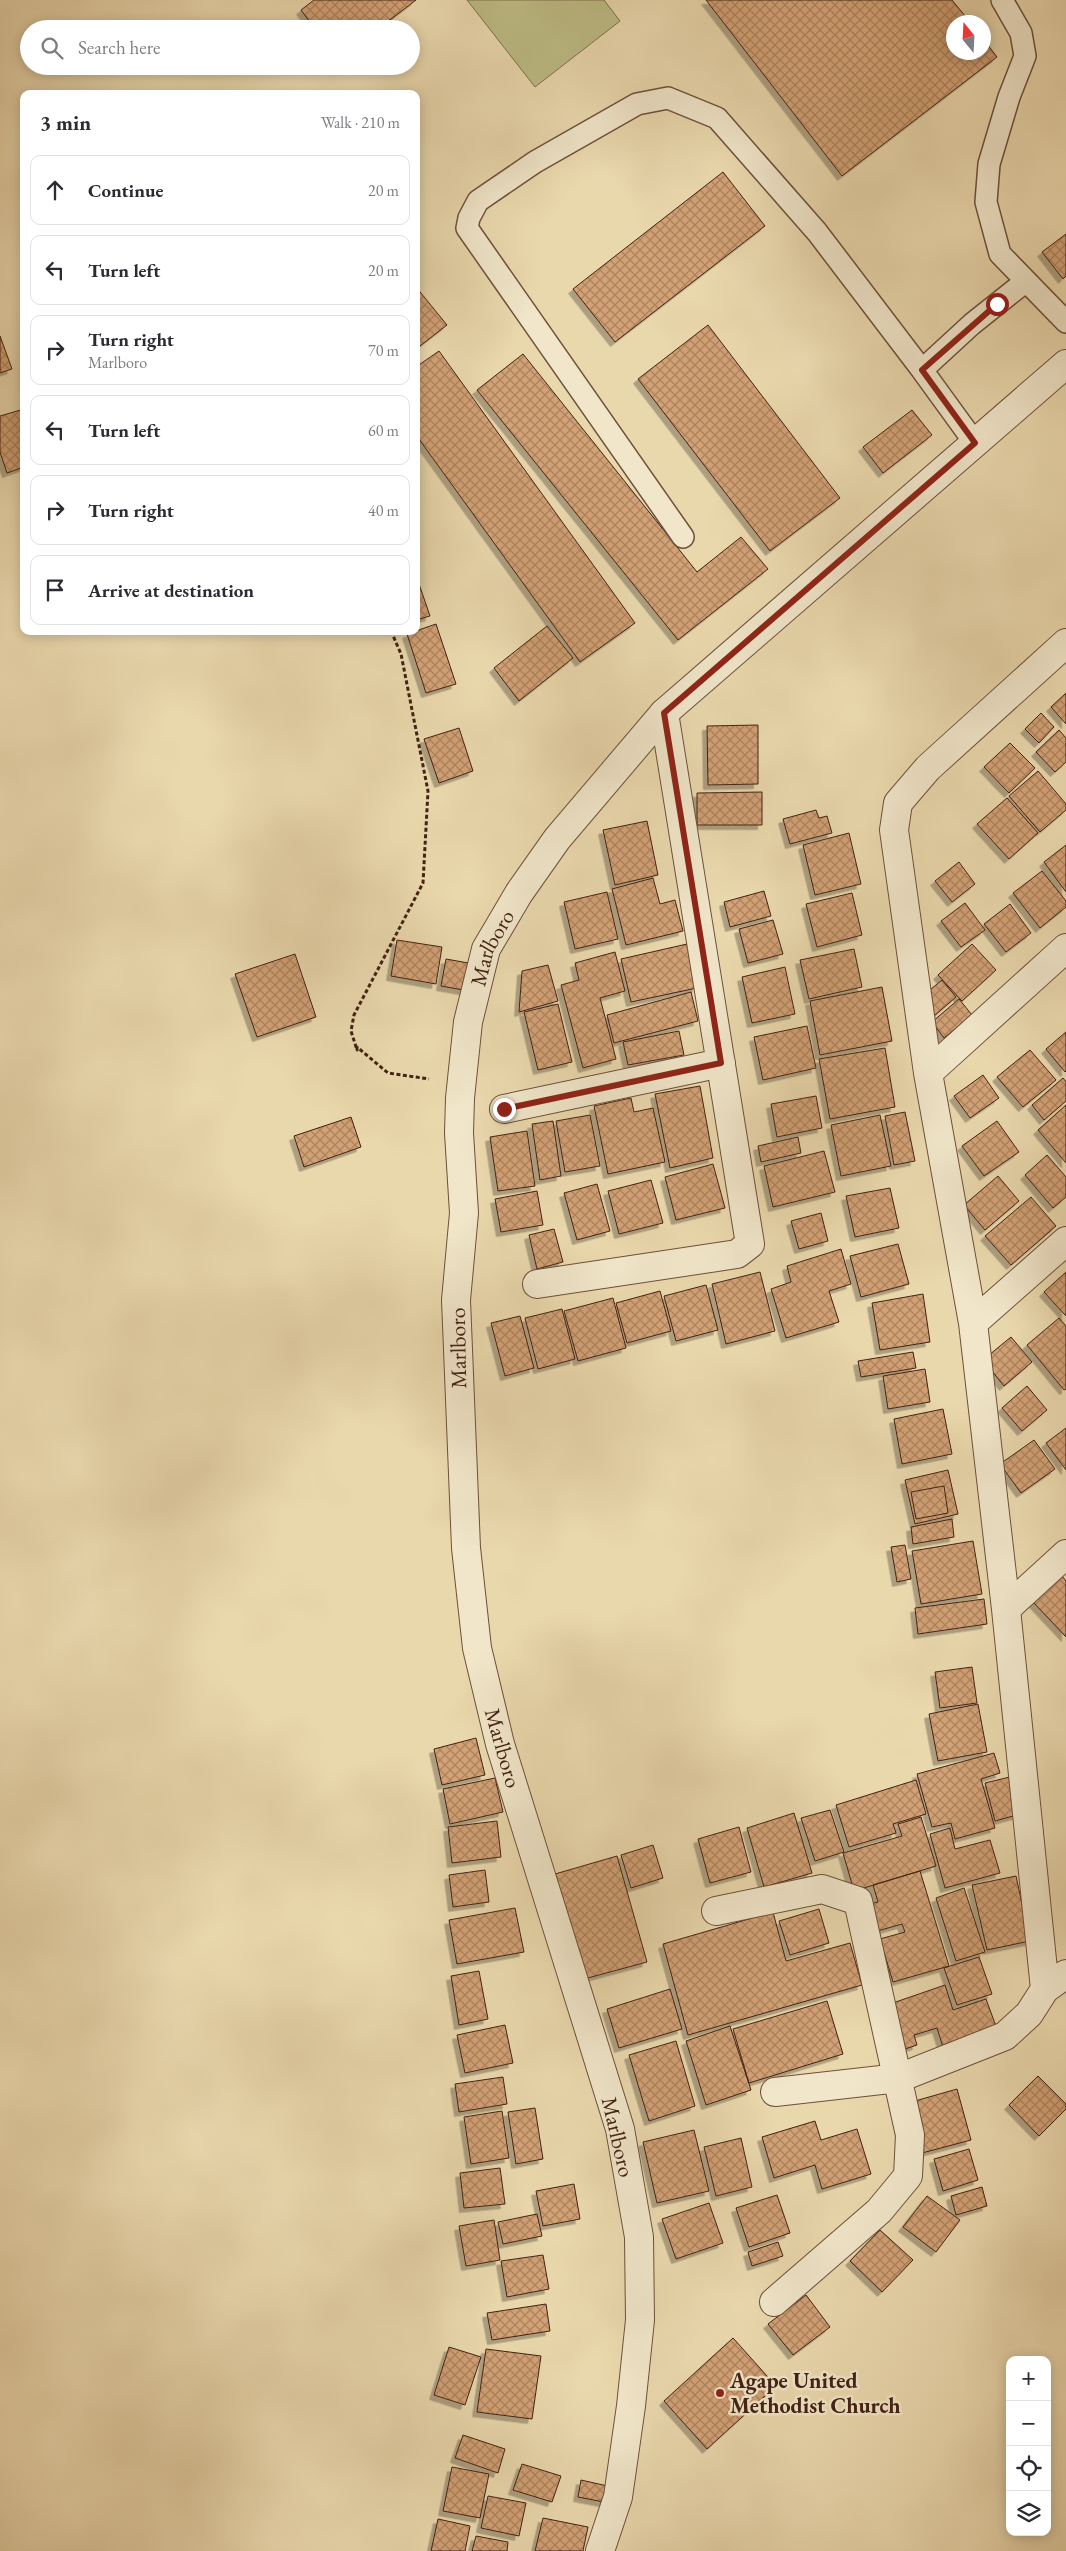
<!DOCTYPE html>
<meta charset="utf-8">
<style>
:root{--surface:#fff;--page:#f2f2f3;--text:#2b2b33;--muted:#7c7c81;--line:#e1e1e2}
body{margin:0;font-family:"EB Garamond",serif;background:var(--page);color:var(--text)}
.controls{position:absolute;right:15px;bottom:15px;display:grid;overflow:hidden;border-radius:10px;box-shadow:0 2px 12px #0003}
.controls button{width:45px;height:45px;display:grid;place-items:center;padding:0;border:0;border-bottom:1px solid var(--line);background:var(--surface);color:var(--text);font:25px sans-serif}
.compass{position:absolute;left:946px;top:15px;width:45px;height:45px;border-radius:50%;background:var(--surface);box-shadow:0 2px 12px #0003;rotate:342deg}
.stop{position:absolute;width:15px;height:15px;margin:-11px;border:4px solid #8f2418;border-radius:50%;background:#fff}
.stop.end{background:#8f2418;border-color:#fff;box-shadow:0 1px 5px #0008}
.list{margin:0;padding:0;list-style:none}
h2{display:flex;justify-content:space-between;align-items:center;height:65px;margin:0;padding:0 20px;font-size:21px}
h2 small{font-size:16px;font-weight:400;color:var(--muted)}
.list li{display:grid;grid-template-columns:32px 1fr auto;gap:15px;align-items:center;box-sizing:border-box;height:70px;margin:0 10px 10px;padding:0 10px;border:1px solid var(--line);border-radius:10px}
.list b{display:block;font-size:19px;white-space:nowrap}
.list p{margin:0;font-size:16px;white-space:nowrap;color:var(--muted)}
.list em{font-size:16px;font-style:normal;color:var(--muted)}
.icon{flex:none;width:28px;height:28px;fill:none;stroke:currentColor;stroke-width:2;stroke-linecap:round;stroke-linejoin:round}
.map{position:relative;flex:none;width:1066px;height:2551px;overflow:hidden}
.search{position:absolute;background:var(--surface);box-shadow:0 2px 12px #0003;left:20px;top:20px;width:400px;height:55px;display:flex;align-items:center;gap:12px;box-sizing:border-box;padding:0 18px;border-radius:28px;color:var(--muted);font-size:19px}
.panel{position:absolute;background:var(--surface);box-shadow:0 2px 12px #0003;left:20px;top:90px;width:400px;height:545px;border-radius:10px}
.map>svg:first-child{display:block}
</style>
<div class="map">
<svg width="1066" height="2551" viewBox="0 0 1066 2551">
<defs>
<pattern id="building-cross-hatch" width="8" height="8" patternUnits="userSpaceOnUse" patternTransform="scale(1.25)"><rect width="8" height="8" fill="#d2a174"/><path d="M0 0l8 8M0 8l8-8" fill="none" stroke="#ac835e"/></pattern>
<filter id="shadow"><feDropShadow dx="-4.5" dy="4.5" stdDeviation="0" flood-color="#0004"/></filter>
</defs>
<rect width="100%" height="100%" fill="#ead8ad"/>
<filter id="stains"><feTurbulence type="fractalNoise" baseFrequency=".004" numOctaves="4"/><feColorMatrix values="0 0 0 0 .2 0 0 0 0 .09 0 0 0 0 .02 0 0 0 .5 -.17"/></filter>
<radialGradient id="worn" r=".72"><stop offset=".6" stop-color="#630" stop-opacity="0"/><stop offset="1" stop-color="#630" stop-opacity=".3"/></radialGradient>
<!-- grass -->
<path fill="#bdbc85" stroke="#806f4c" d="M467,0H604L620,21L535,87Z"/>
<!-- building -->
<path fill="url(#building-cross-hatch)" stroke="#432214" filter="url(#shadow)" d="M314,0H416L378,29H315L301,10Z
M706,0H952L970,22H954V52H984V40L997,57L842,176Z
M723,172L765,226L615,342L573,289Z
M1066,234V276L1063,279L1042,252Z
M416,287L447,325L416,349Z
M708,325L840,498L770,551L638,379Z
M0,336L12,369L0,373Z
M439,351L635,623L580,662L416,435V367Z
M523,354L697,572L741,537L768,569L678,640L477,390Z
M24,409V467L7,473L0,452V416Z
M912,410L932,435L883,473L863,447Z
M419,584L430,616L416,620V585Z
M436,624L456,684L426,693L407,634Z
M547,626L573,658L519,701L494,668Z
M1066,693V724L1051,707Z
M1041,713L1054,727L1039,743L1025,729Z
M758,725V784L708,785L707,726Z
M459,728L473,771L439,783L424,739Z
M1059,730L1066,738V762L1055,772L1036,752Z
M1010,743L1035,768L1009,793L984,767Z
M1038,771L1066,804V810L1040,832L1009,796Z
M762,792V825H697V793Z
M1007,798L1038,833L1009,859L977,824Z
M816,810L819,818L827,816L832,833L790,844L783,819Z
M647,821L658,875L615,885L603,830Z
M849,833L861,884L815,895L803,845Z
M1066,845V892L1044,862Z
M959,862L975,884L952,902L935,881Z
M1042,871L1066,901V907L1040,928L1013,893Z
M653,878L660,904L675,900L683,931L626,945L612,889Z
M764,891L771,916L730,927L724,902Z
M607,892L618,939L575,949L564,902Z
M852,893L862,935L817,947L806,904Z
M965,903L985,930L961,947L941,921Z
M1010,904L1031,933L1006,952L984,924Z
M773,920L783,954L748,963L739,929Z
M397,940L442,947L436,984L391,976Z
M687,944L697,988L631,1002L621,959Z
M972,944L996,970L962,1001L938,975Z
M854,949L862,987L809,999L800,960Z
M615,952L625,991L600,998L616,1059L583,1068L561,985L579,980L575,963Z
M295,954L316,1017L257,1037L235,974Z
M446,959L474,964L469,991L441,986Z
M548,965L558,1001L519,1012L522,971Z
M785,967L795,1014L752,1023L742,977Z
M942,980L956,997L934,1016L919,999Z
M882,987L892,1041L820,1055L810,1001Z
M691,992L698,1021L614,1043L607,1015Z
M959,999L972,1015L944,1038L932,1022Z
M558,1004L572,1062L538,1070L524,1012Z
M807,1026L816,1068L763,1080L754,1037Z
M679,1031L684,1055L628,1065L623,1042Z
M1066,1032V1071L1065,1072L1046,1049Z
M885,1048L895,1107L830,1119L819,1059Z
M1030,1050L1056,1080L1023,1107L997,1077Z
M983,1075L999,1098L970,1118L954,1096Z
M1063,1078L1066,1082V1101L1044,1120L1032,1105Z
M700,1086L713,1158L670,1168L655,1094Z
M816,1096L822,1128L777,1137L771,1104Z
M631,1098L634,1112L653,1108L665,1162L608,1174L594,1106Z
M1066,1105V1163L1038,1130Z
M905,1112L915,1161L894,1165L885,1116Z
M590,1115L600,1166L565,1172L556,1121Z
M880,1115L891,1166L841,1176L831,1125Z
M351,1117L361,1147L304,1167L294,1136Z
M553,1121L561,1176L540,1180L532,1124Z
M997,1121L1019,1152L984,1176L962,1146Z
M527,1131L535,1186L498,1191L490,1137Z
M798,1137L801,1153L761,1162L758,1146Z
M824,1151L835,1192L773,1207L764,1166Z
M1047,1155L1066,1177V1197L1053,1208L1025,1175Z
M713,1164L725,1208L676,1220L665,1177Z
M998,1176L1019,1201L985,1230L964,1205Z
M651,1180L663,1223L619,1234L608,1191Z
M597,1184L610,1231L577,1240L564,1193Z
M890,1188L899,1228L855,1237L846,1196Z
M537,1191L543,1225L501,1232L495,1199Z
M1031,1197L1056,1226L1011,1265L985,1236Z
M821,1213L828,1241L799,1249L791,1221Z
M554,1229L563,1262L537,1269L529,1235Z
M898,1244L909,1284L861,1297L850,1256Z
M841,1249L851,1284L829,1291L839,1322L786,1338L771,1289L791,1282L787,1266Z
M760,1272L775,1331L726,1344L712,1284Z
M1066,1272V1316L1044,1292Z
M706,1285L718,1330L676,1341L664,1296Z
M660,1291L671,1331L627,1343L616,1303Z
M923,1294L930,1342L880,1350L872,1303Z
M613,1298L626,1348L578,1361L564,1311Z
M562,1309L575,1359L538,1369L525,1318Z
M520,1316L534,1368L505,1376L491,1323Z
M1059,1318L1066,1326V1389L1064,1390L1027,1345Z
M1011,1337L1032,1362L1004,1386L983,1360Z
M913,1352L916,1368L861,1377L858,1361Z
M925,1369L930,1402L888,1409L883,1376Z
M1027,1386L1047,1410L1022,1431L1002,1408Z
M943,1409L952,1454L902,1464L894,1419Z
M1066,1428V1470L1046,1443Z
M1034,1440L1055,1469L1021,1493L1000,1464Z
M948,1470L958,1514L915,1524L905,1480Z
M944,1486L948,1513L916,1519L911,1492Z
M952,1519L954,1537L913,1544L911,1527Z
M973,1541L982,1594L921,1604L912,1551Z
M905,1545L911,1579L897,1582L891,1547Z
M1062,1576L1066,1581V1637L1033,1602Z
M984,1599L987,1624L918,1634L915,1608Z
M972,1667L977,1703L940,1708L935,1672Z
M978,1704L987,1752L938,1761L929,1714Z
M476,1738L485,1775L442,1785L434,1749Z
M994,1753L1000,1773L981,1779L995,1828L955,1839L951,1823L932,1827L917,1774Z
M1014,1776L1024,1813L995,1821L985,1783Z
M495,1778L503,1812L450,1824L443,1789Z
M916,1780L926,1814L893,1824L896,1833L849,1847L836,1805Z
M830,1810L844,1852L815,1861L801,1818Z
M794,1813L812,1873L764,1887L747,1828Z
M921,1817L936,1866L854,1891L843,1853L902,1836L898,1824Z
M497,1821L501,1857L452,1863L448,1827Z
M739,1827L751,1872L710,1883L698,1839Z
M950,1828L955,1849L990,1840L1000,1873L945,1888L930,1834Z
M653,1845L663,1878L631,1888L621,1855Z
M617,1856L647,1962L584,1979L555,1874Z
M485,1870L489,1902L453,1907L449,1875Z
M920,1871L949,1966L893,1982L880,1939L905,1932L902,1924L867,1934L859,1907L878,1902L873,1885Z
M1016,1876L1030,1941L987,1950L972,1885Z
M964,1888L985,1952L956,1961L936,1898Z
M515,1908L524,1952L457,1964L449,1920Z
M819,1909L829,1943L790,1955L779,1921Z
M773,1912L786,1961L850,1943L862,1985L688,2035L663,1944Z
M979,1957L992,1994L957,2005L944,1968Z
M479,1971L488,2019L459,2025L451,1976Z
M945,1985L953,2010L986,1999L997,2029L943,2047L937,2028L914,2035L917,2045L902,2050L887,2005Z
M670,1989L682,2029L619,2048L607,2009Z
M827,2001L843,2054L749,2083L733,2029Z
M505,2025L513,2063L465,2073L457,2035Z
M730,2026L751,2090L706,2105L686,2041Z
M676,2041L695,2106L649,2121L629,2055Z
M1038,2076L1066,2104V2109L1039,2136L1009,2105Z
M503,2077L507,2104L459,2112L455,2084Z
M957,2089L971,2140L922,2153L908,2103Z
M535,2108L543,2159L516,2164L508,2112Z
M502,2111L509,2158L471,2164L464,2117Z
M815,2121L821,2140L857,2129L871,2174L822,2189L815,2165L774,2178L762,2137Z
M694,2130L709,2191L657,2203L643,2142Z
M741,2138L752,2187L716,2196L704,2147Z
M969,2149L978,2180L943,2191L934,2159Z
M500,2168L505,2204L464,2208L460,2173Z
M574,2184L580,2219L543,2226L536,2191Z
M982,2187L987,2206L956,2215L951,2196Z
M777,2195L790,2233L749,2247L736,2208Z
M927,2196L960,2220L936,2252L903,2227Z
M709,2203L723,2243L676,2259L662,2219Z
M537,2214L542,2236L503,2244L498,2222Z
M494,2220L500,2260L466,2266L459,2226Z
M880,2230L913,2260L882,2292L850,2261Z
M778,2242L783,2256L752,2266L748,2252Z
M543,2255L549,2289L507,2297L501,2261Z
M806,2295L830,2327L793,2355L768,2324Z
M546,2304L550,2331L492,2340L487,2313Z
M733,2338L776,2386L707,2449L664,2401Z
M449,2347L481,2357L465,2405L434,2395Z
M486,2349L541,2356L532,2419L477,2412Z
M463,2435L505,2449L498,2473L455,2458Z
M522,2464L561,2476L552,2502L513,2490Z
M452,2467L489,2474L480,2518L443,2511Z
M581,2480L612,2487L609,2503L578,2497Z
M488,2496L526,2503L519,2536L481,2528Z
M543,2518L588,2527L583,2551H535Z
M438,2519L470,2526L465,2551H431Z
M476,2536L508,2542L507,2551H472Z"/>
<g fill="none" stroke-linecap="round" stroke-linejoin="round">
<!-- service casing -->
<g stroke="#6d503a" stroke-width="24">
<path id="service" d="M1002,0L1021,33L1025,56L1009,97L989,164L986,202L1000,254L1066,322
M922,370L975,443
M683,537L467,228L469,218L478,201L535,162L637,104L668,98L717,118L817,232L922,370L972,324L1026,281"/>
</g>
<!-- minor casing -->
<g stroke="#6d503a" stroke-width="30">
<path id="minor" d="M928,1073L1066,948
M504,1109L721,1063
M537,1284L737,1254L750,1244L664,713
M973,1323L1066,1241
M1006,1609L1066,1554
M716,1911L822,1889L858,1901L910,2135L908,2176L879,2211L774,2302
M1045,1989L1006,1609L973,1323L928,1073L894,830L898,803L928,768L1066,643
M775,2092L899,2078L1005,2036L1029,2014L1045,1989L1066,1974"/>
</g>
<!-- tertiary casing -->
<g stroke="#6d503a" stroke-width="30">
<g id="tertiary">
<path id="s1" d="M600,2551L618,2497L631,2406L640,2320L639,2237L620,2129L500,1744L477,1648L466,1548L456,1300L464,1213L459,1133L460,1098L468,1022L486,949L519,893L557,839L664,713L1066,364"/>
</g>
</g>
<!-- path -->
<path stroke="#432214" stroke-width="3" stroke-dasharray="4 2.5" stroke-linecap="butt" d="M391,631L401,654L428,791L423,883L354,1015L351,1031L357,1050V1047L388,1073L429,1079"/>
<!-- service -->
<use href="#service" stroke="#f1e6ca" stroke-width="21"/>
<!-- minor -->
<use href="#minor" stroke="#f1e6ca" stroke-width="28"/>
<!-- tertiary -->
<use href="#tertiary" stroke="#f1e6ca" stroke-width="28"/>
</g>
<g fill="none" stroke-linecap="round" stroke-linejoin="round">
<!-- route -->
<path stroke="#8f2418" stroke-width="6" d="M504,1109L721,1063L664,713L975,443L922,370L997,304"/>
</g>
<!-- markers -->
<circle fill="#8f2418" stroke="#f1e6ca" stroke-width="2" cx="720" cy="2393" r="5"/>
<g text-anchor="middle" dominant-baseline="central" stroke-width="5" stroke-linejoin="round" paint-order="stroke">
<!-- street labels -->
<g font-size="22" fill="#432214" stroke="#f1e6ca">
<text stroke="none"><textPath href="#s1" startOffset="1636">Marlboro</textPath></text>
<text transform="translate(458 1348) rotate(-91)">Marlboro</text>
<text transform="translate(503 1748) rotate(74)">Marlboro</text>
<text transform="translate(618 2137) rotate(77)">Marlboro</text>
</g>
<!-- poi labels -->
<g font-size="22" font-weight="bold" fill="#432214" stroke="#f1e6ca" text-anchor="start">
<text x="730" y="2380">Agape United<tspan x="730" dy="25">Methodist Church</tspan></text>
</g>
</g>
<rect width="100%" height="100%" filter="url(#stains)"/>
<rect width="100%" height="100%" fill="url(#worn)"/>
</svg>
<div class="controls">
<button>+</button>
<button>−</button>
<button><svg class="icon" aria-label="locate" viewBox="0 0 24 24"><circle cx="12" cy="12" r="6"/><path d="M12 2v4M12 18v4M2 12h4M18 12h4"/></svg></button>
<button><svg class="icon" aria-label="layers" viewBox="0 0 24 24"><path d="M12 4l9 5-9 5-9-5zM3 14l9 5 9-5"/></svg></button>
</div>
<svg class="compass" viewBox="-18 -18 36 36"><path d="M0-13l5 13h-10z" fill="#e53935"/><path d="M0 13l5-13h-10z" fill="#7c7c81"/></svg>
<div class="stop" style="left:997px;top:304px"></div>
<div class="stop end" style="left:504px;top:1109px"></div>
<div class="search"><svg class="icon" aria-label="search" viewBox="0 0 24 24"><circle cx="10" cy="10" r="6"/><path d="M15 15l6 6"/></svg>Search here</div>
<section class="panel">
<h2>3 min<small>Walk · 210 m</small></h2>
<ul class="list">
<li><svg class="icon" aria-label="ahead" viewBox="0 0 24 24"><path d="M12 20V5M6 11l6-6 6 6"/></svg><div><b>Continue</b></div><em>20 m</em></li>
<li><svg class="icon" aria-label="left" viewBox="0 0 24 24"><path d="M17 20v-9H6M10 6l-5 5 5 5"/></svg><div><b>Turn left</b></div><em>20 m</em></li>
<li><svg class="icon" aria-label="right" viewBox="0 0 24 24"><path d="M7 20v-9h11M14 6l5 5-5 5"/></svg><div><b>Turn right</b><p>Marlboro</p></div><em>70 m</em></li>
<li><svg class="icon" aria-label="left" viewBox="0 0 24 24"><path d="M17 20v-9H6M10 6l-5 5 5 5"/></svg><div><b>Turn left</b></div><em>60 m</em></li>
<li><svg class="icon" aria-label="right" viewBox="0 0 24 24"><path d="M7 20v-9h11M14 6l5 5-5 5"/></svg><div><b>Turn right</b></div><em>40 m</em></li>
<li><svg class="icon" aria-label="arrive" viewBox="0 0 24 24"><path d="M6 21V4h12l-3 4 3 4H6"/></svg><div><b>Arrive at destination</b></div></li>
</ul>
</section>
</div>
